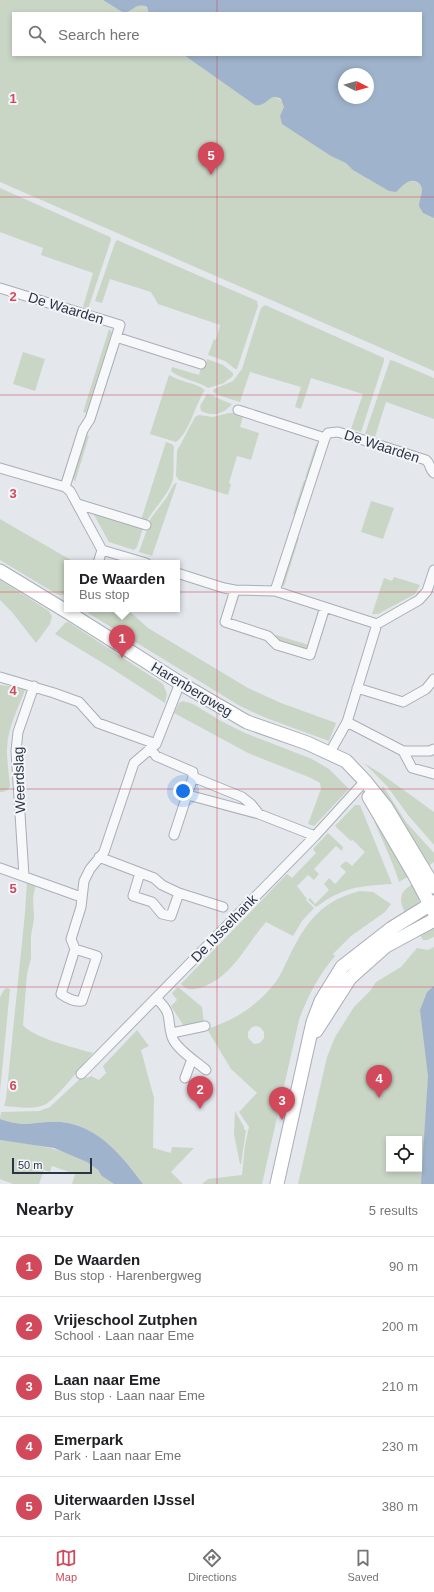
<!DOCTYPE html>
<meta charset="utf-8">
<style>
:root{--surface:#fff;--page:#f2f2f2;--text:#202124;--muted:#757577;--line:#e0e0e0;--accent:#d1495b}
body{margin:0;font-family:Arial,sans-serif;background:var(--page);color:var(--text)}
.controls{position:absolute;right:12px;bottom:12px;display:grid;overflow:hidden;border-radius:0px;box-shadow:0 2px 6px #0003}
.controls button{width:36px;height:36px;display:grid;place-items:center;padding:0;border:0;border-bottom:1px solid var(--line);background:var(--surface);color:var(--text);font:20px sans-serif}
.compass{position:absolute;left:338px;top:68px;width:36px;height:36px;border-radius:50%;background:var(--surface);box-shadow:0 2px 6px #0003;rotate:96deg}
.scale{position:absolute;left:12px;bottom:10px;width:80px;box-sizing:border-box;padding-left:4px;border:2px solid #2b3445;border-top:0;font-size:11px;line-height:14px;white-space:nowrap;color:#2b3445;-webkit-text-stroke:3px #f4f6f9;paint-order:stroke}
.you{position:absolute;left:183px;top:791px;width:14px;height:14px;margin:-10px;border:3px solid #fff;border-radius:50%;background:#1a73e8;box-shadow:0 0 0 6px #1a73e833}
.badge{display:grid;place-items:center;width:26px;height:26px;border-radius:50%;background:var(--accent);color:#fff;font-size:13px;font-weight:700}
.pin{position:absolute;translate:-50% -33px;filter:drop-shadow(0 1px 2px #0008)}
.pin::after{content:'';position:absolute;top:21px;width:14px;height:12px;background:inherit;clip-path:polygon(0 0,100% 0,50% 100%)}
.popup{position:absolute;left:64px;top:560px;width:116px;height:52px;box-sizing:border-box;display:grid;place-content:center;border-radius:0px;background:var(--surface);filter:drop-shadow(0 1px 3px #0005);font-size:13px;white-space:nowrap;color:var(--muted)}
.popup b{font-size:15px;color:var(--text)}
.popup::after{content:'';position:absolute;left:50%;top:100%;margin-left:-8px;border:8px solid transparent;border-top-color:var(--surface)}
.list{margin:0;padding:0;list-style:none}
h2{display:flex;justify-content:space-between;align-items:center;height:52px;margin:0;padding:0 16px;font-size:17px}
h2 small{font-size:13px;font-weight:400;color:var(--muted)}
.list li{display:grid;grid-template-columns:26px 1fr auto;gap:12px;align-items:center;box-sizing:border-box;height:60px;padding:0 16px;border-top:1px solid var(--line)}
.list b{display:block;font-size:15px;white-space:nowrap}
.list p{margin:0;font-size:13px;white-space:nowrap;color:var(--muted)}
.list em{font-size:13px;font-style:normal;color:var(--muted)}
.icon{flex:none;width:22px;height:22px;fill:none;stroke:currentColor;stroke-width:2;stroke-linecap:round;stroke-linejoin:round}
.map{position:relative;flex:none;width:434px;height:1184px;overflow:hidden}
.search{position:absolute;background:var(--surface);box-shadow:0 2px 6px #0003;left:12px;right:12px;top:12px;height:44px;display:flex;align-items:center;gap:10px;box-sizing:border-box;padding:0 14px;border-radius:0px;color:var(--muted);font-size:15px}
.sheet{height:352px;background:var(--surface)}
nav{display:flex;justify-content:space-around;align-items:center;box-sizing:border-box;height:56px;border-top:1px solid var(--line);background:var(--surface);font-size:11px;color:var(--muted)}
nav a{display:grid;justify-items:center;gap:2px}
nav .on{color:var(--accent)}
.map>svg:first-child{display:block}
</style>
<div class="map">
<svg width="434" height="1184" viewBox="0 0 434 1184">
<rect width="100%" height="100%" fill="#e4e7ec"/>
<!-- green -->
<path fill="#c9d6c5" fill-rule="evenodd" d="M0,0H135L155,13H13V55H215L279,99L434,193V371L0,182Z
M0,188L110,237L111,240L88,309L83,307L93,273L41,255L43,248L0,232Z
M117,240L257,301L258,306L237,369H235L225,361L208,355L214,339L216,340L220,325L158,304L151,292L110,279L102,303L95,301L115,243Z
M265,305L384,358V361L361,432L351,429L363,394L311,378L301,409L295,407L301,387L250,372L240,402L221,396L213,392L214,389L233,381L242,369L261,308Z
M109,329L112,332L86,413L83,412Z
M23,352L45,359L35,391L13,384Z
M207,359L223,365L233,373V376L224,383L208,388C196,380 182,380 171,371L172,367L199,375L201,368L204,369Z
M390,360L394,361L434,378V419L386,402L375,437L365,434Z
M169,375C180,382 194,382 205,390C195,404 190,432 176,442L150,434Z
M207,394C213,395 225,402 232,404C224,414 213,417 201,411L200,406Z
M229,413H235L243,416L240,427L259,433L251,460L237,456L229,483L231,484L228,495L179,480L176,476L177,451L195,417L199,415L213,417Z
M86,435L89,436L75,482L73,478Z
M166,442L172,444L174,447C173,457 174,468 173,479C171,491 153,510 146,522L141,520Z
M316,444L318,445L308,479L305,478Z
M304,480L307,481L296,515L293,514Z
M177,483L152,556L139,552L151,518L167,497L174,484Z
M371,501L394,508L383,539L361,532Z
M93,513L143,528L137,547L134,550L109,542Z
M0,519L76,563H67V594L65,595H58L0,560Z
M297,537L299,538L284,586L281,585Z
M394,577L420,585L415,594L378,614H372L384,578L392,581Z
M0,580L49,611L52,616L50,624L36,643L12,612L0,600Z
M89,609H127L148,628L248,688L281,703L336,723L329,741L266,718L240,706L88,613Z
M68,622L163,684L167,694L165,703L111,668L55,634L65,623Z
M275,635H276L309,645L306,648L302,649L280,641Z
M0,685L26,688C18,708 7,729 7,751C7,762 9,774 10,786C8,790 5,792 0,792Z
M183,701L193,704L221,721L245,733L312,759L329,769L349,789L314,826L308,824L321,789L320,783L311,778L248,753L174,713L179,703Z
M364,763L380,773L434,812V845L408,815L387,786Z
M383,786L406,822L434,853V862L427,867L381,790Z
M355,805H360L392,884C358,886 344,887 316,907L308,900L310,898L315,904L329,890L324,884L329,878L335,884L346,872L340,866L346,861L352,866L365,852L353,840L351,841L335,826Z
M368,805L411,875L399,882C391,855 377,831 368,805Z
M328,833L343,847L342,851L336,846L314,869L319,874L314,880L308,875L297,886L307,899L306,900L314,908L302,921L293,936L266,922C245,946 232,978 200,988C193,990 185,990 181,984L287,874L292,878L316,853L313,849Z
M27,881L36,884L33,897L34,919L31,936V958L27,974L23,1025C33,1038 76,1048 93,1053C83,1064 55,1101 44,1105C32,1110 16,1107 4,1106L6,1099L25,913Z
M414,883C422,900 422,903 406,915C398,899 399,892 414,883Z
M360,891L373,892L391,904L385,912L351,936L333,954L335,956C319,975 307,997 299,1020L262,1184H202L208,1179L242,1175L245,1145L249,1127L239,1112L257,1093L231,1069L207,1029C233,1021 258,1005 274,984C281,976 284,966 289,957C306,922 321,901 360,891ZM256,1026L260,1027L264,1032V1038L260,1043L254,1044L248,1038V1032L252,1027Z
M434,928V937L427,940H423L420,935Z
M434,947V1184H298L327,1057L335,1037L354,1007L370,991L376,982L401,967L417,948L428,950ZM389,1139H419V1169H389Z
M178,987L202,1007L204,1024L185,1028L171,1006L177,1000L172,993Z
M6,988L10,989L0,1092V997L4,990Z
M137,1030L149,1046L141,1050L154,1098L153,1148L171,1153L172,1147L194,1148L171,1172L183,1184H143C122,1156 99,1126 61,1122C50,1121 38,1123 27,1124C19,1124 8,1122 0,1119L1,1112L39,1111L50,1107L84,1075L87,1078L91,1076L99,1080L106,1073L103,1066Z
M235,1111L244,1127V1130H246L241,1164H240L234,1134Z
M0,1140C30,1144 60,1147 87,1162C97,1168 104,1177 114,1184H72L75,1174L52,1166L50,1172L44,1170L39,1184H13L0,1179Z"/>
<!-- water -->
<path fill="#9fb4cc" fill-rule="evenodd" d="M103,0H434V218L423,213L419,206C419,201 422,195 422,190C422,186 420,184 417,182C409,177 401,187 396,192L389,191L353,170L346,163L331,156L282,124L280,116L284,107L281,99C268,92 269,107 255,105L184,55H421V13H149L147,7C136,2 133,11 124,13ZM344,74H368V98H344Z
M434,986V1184H421L428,1076L420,1010L427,992Z
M0,1119C8,1122 19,1124 27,1124C38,1123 50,1121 61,1122C99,1126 122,1156 143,1184H114L102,1176L98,1170L87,1162L54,1148L0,1140Z"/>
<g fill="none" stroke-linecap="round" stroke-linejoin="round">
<!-- street casing -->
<g stroke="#a9aeb7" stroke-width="11">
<path id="street" d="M0,288L120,325L90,419L83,430L65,487L70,491L102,550L146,563
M116,337L201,364
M238,410L325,438
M0,468L65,487
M78,504L146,525
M98,563L102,550
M177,573L224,588L235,590L275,591L377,624
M235,590L225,622L268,636L277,645L310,655L325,607
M275,591L325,438L328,433L338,432L426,460C431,464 429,469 434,473
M0,677L54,693L79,702L98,723L156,744
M357,688L403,702L426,689L434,679
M347,722L403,751H430L434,749
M151,749L156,756L193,772V777L174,835
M403,751L412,768L434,774
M329,754L347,722L377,624L419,600L427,591L434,570
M193,777L242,797L251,804L259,814
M188,795L259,814L315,836
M99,857L154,878L162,885L179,893L223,907
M0,868L81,897
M140,873L133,896L152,902L162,914L171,916L179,893
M24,876L16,751L18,732L34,686
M75,949L97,956L82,1001C74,1002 68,999 61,994L75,949L71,939L81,907L84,881L90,869L104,852L134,763L156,744L180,683
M156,998C174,1015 166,1018 172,1037C176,1049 197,1062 206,1070
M172,1033L205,1026
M81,1074L315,836L365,781
M185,1078L192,1059"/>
</g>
<!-- secondary casing -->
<g stroke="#a9aeb7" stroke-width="15">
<path id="secondary" d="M0,571L66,611L180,683L247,722L307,743L346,761L365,781L386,807L434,887
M369,797L415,876L434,912
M316,1031L350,978L386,946L434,920
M277,1184L313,1022L321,1001L342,967L392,928L434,902"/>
</g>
<!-- street -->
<use href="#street" stroke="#f7f8fa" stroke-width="9"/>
<!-- secondary -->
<use href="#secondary" stroke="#fff" stroke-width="13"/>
</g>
<!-- grid -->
<path fill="none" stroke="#d1495b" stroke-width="1" stroke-opacity="0.55" d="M217,0V13M217,55V1184M0,197H434M0,395H434M0,592H434M0,789H434M0,987H434"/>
<g text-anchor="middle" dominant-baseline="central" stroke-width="4" stroke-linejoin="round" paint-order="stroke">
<!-- street labels -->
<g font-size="14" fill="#2b3445" stroke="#f4f6f9">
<text transform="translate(66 308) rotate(17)">De Waarden</text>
<text transform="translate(382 446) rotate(18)">De Waarden</text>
<text transform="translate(192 689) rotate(31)">Harenbergweg</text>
<text transform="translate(19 780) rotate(-92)">Weerdslag</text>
<text transform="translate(224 928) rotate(-46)">De IJsselhank</text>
</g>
</g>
<g font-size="13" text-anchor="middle" font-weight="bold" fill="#d1495b" stroke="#f4f6f9" stroke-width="4" stroke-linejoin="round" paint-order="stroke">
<text x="13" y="103">1</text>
<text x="13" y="301">2</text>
<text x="13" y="498">3</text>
<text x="13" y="695">4</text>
<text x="13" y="893">5</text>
<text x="13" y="1090">6</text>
</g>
</svg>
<div class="controls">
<button><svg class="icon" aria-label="locate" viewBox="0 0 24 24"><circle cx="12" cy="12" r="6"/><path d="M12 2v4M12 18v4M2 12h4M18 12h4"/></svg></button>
</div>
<svg class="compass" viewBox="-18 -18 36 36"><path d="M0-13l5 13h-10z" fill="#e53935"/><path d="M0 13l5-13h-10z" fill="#757577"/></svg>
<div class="scale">50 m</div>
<div class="you"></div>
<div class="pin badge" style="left:122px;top:658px">1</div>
<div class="popup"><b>De Waarden</b>Bus stop</div>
<div class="pin badge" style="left:200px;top:1109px">2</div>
<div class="pin badge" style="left:282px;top:1120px">3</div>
<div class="pin badge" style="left:379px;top:1098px">4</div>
<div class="pin badge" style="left:211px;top:175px">5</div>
<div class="search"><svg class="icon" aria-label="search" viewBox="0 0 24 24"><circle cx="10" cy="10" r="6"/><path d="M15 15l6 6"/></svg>Search here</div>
</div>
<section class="sheet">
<h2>Nearby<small>5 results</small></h2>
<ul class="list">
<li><span class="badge">1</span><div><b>De Waarden</b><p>Bus stop · Harenbergweg</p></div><em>90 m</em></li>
<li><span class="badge">2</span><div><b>Vrijeschool Zutphen</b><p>School · Laan naar Eme</p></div><em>200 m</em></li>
<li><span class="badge">3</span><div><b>Laan naar Eme</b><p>Bus stop · Laan naar Eme</p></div><em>210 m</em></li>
<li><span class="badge">4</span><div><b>Emerpark</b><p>Park · Laan naar Eme</p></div><em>230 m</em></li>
<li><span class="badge">5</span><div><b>Uiterwaarden IJssel</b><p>Park</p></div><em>380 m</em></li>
</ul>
</section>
<nav>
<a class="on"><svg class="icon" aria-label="map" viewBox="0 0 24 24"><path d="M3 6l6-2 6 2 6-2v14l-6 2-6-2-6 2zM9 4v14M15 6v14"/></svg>Map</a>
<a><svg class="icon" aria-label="directions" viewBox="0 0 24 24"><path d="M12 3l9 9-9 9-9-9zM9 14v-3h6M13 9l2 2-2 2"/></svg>Directions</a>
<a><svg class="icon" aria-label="saved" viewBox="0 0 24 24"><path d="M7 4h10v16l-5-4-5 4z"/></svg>Saved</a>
</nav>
